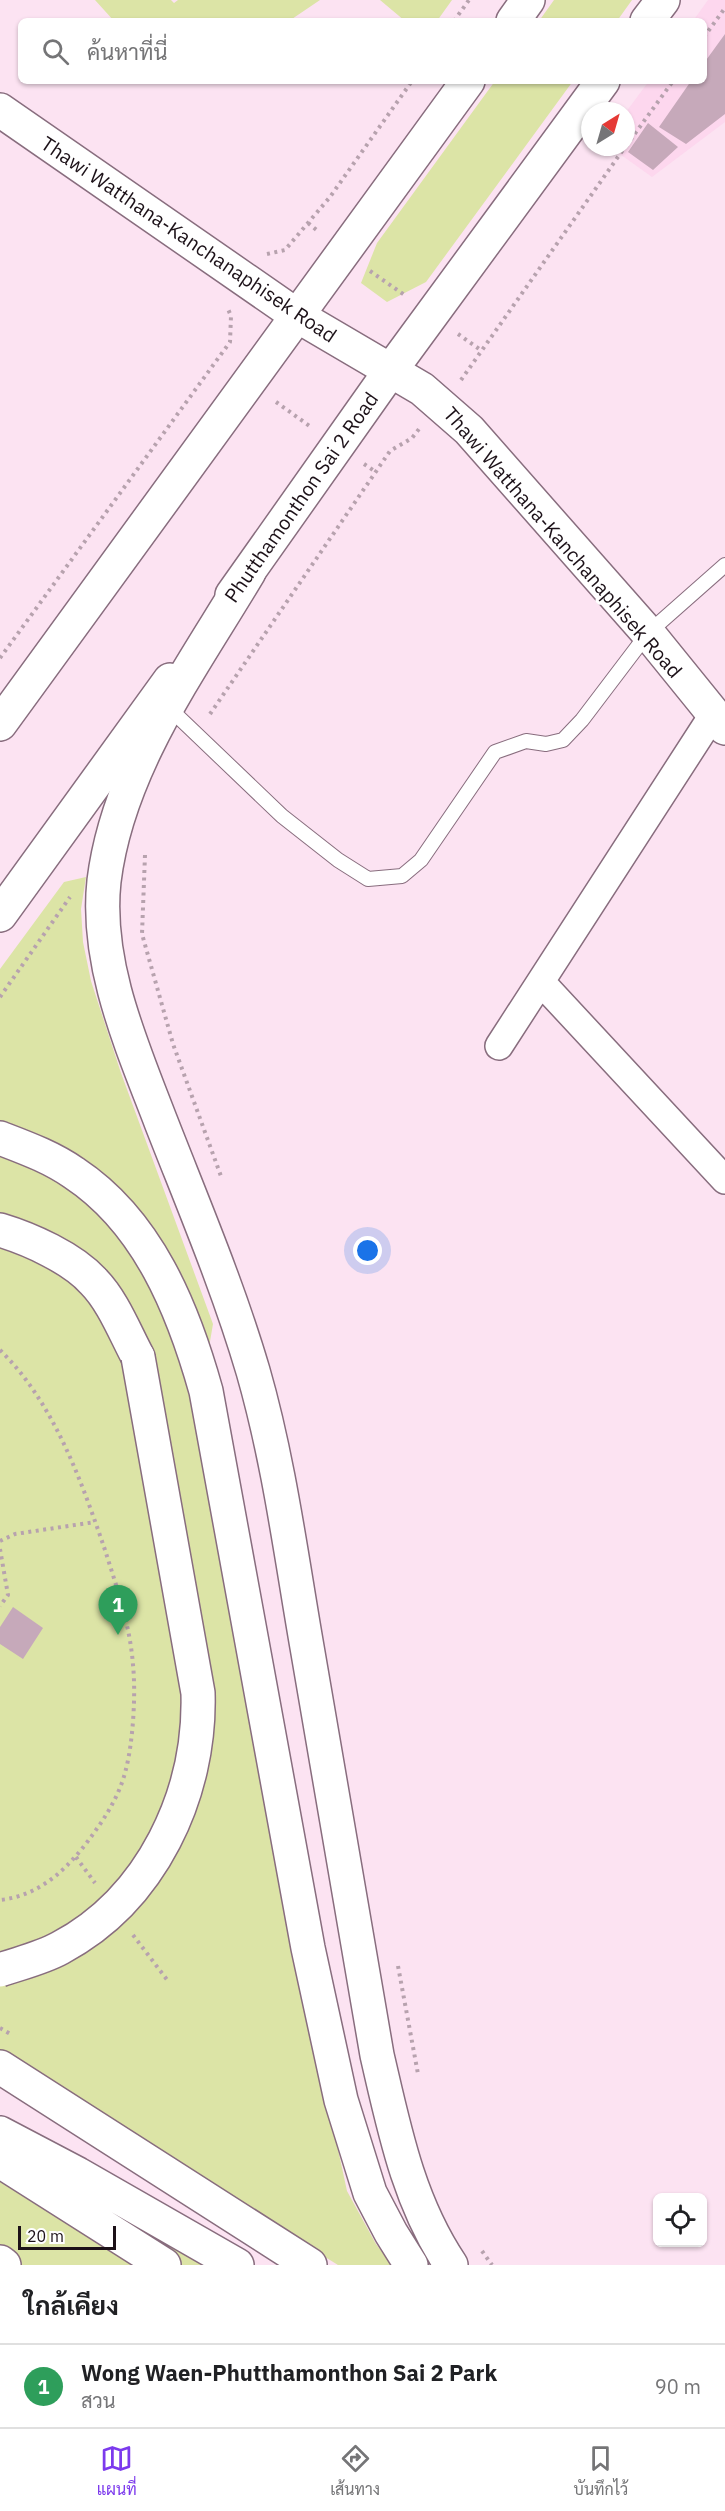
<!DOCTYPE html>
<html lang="th">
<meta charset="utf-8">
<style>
:root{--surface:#fff;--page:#f2f2f2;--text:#202124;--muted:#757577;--line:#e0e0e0;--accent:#7c3aed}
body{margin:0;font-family:"IBM Plex Sans",Sarabun,sans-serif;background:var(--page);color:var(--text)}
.controls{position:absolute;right:18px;bottom:18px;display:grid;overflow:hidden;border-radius:9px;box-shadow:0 2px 4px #0004}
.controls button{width:54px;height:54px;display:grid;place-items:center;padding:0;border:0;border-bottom:2px solid var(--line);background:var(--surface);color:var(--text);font:30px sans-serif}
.compass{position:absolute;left:581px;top:102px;width:54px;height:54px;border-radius:50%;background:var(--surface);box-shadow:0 2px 4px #0004;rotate:37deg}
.scale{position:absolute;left:18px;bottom:15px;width:98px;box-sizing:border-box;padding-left:6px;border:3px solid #1c1118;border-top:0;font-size:16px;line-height:21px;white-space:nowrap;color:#1c1118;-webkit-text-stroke:4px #fff;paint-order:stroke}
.you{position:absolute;left:368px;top:1251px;width:21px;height:21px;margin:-15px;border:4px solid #fff;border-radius:50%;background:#1a73e8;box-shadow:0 0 0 9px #1a73e833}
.badge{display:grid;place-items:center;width:39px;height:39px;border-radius:50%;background:var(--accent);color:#fff;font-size:20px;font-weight:700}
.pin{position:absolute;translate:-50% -50px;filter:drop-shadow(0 2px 3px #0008)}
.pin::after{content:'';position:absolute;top:32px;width:21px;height:18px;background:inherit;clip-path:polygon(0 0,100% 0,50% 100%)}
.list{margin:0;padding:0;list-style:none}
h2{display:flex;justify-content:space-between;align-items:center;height:78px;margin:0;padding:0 24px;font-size:26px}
h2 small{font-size:20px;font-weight:400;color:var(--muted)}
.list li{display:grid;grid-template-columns:39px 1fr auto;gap:18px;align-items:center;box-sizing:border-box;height:84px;padding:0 24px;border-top:2px solid var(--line)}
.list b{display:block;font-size:22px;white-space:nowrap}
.list p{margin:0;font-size:20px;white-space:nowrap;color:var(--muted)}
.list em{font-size:20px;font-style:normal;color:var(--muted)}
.icon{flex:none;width:33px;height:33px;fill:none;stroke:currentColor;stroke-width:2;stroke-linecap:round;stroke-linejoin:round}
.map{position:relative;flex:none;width:725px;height:2265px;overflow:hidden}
.search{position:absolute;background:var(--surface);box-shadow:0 2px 4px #0004;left:18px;right:18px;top:18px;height:66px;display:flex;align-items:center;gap:15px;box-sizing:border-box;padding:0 21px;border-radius:9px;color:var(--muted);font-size:22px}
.sheet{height:162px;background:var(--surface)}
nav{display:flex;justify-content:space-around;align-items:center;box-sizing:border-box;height:84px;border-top:2px solid var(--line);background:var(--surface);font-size:16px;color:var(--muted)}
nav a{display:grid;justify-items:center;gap:3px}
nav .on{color:var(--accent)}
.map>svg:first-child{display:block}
</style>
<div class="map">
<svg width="725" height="2265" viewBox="0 0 725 2265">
<rect width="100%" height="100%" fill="#fce3f2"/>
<!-- built -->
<path fill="#fdd7ee" d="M708,0H725V122L652,177L610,147H626V112L649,81H704V21H693Z"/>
<!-- green -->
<path fill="#dce4a6" d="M95,0H171L174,3L178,0H320L289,21H114Z
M380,0H452L437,21H405Z
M554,0H632L617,21H539Z
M495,81H573L426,282L387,302L361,283L377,243Z
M86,877L81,909L83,942L91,981L121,1073L213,1324L197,1417L274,1853L347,2191L376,2244L392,2265H338L0,2056V969L64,882Z
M0,2119L227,2265H0Z"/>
<!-- building -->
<path fill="#c6a9ba" d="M725,34V114L686,144L659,127L691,81H704V63Z
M648,123L678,147L653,170L628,152Z
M13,1607L43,1628L23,1659L0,1644V1627Z"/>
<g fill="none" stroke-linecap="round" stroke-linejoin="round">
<!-- lane casing -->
<g stroke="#886d7e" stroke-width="16">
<path id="lane" d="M168,707L282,816L338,860L368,879L402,876L421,860L495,752L526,741L546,744L563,740L582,720L648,633L725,565"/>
</g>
<!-- street casing -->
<g stroke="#886d7e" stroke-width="30">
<path id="street" d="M541,982L725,1180
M499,1046L713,715"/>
</g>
<!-- secondary casing -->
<g stroke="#886d7e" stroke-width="36">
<path id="secondary" d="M513,21L528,0
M647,21L663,0
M0,110L296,315L422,389L469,430L648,633L725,728
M232,595L391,370L603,81
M0,724L468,81
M0,915L170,680"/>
</g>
<!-- primary casing -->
<g stroke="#886d7e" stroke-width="36">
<path id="primary" d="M249,572C192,668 118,767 104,881C95,964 132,1046 161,1122C193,1204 228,1286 253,1371C279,1461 291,1555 307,1647C331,1783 354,1919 377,2055C394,2128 408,2201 451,2265
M0,1138C26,1148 51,1157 74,1173C148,1222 183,1309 206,1391L308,1948L341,2100L370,2193L391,2233L411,2265
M0,1230C30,1239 72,1258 93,1281C113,1301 125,1333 138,1357
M0,2067L310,2265
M0,2133L78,2174L237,2265
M0,2161L164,2265
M0,2262L4,2265"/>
</g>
<!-- path -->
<path stroke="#b7a2ae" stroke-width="4" stroke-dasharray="3 4.5" stroke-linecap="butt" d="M454,21L469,0
M704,37L725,8
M626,146L673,81
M308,223L319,232
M267,254L285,250L330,197L412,81
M370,271L406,296
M458,334L482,351
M461,380L625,147
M276,402L311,427
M364,464L376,472
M0,658L230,342L231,316L228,309
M210,714L390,451L412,438L419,429
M145,855L142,934L173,1044L222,1179
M0,997L70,897
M0,1350C54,1403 81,1480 105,1550C117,1588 130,1625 133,1665C136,1694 133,1742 126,1769C119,1798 103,1821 85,1845C63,1873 37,1896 0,1900
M0,1541L15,1534L95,1522
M0,1549L8,1595L0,1606
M76,1857L95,1883
M133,1935L168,1981
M398,1966L418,2074
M0,2028L12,2035
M482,2251L492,2265"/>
<!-- lane -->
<use href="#lane" stroke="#fff" stroke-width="14"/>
<!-- street -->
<use href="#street" stroke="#fff" stroke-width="27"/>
<!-- secondary -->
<use href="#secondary" stroke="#fff" stroke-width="33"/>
<!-- primary -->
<use href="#primary" stroke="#fff" stroke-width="33"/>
<!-- primary-bridge casing -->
<g stroke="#886d7e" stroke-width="36" stroke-linecap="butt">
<path id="primary-bridge" d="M0,1970C20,1963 42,1958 60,1948C152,1899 201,1794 198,1693L138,1357"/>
</g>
<!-- primary-bridge -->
<use href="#primary-bridge" stroke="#fff" stroke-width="33"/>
</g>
<g text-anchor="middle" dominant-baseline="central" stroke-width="6" stroke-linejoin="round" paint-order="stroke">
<!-- street labels -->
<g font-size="20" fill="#1c1118" stroke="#fff">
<text transform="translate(189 239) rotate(34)">Thawi Watthana-Kanchanaphisek Road</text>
<text transform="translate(301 497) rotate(-55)">Phutthamonthon Sai 2 Road</text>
<text transform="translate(563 542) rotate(49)">Thawi Watthana-Kanchanaphisek Road</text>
</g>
</g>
</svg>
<div class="controls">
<button><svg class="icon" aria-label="locate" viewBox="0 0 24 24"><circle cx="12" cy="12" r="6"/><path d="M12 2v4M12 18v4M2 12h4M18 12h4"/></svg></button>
</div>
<svg class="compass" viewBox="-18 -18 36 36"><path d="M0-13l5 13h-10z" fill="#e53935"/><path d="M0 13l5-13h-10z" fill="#757577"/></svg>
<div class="scale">20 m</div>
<div class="you"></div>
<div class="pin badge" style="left:118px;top:1635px;background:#2e9e5b">1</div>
<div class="search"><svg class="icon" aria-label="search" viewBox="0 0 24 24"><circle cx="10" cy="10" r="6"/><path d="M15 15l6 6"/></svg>ค้นหาที่นี่</div>
</div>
<section class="sheet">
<h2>ใกล้เคียง<small></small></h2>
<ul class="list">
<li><span class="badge" style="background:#2e9e5b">1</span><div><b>Wong Waen-Phutthamonthon Sai 2 Park</b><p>สวน</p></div><em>90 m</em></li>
</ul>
</section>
<nav>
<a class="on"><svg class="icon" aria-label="map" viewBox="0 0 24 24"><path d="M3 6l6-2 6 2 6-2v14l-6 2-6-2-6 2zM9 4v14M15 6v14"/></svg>แผนที่</a>
<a><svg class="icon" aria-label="directions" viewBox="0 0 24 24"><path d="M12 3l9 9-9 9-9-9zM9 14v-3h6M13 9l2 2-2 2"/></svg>เส้นทาง</a>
<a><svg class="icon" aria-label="saved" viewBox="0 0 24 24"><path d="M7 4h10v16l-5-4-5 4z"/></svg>บันทึกไว้</a>
</nav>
